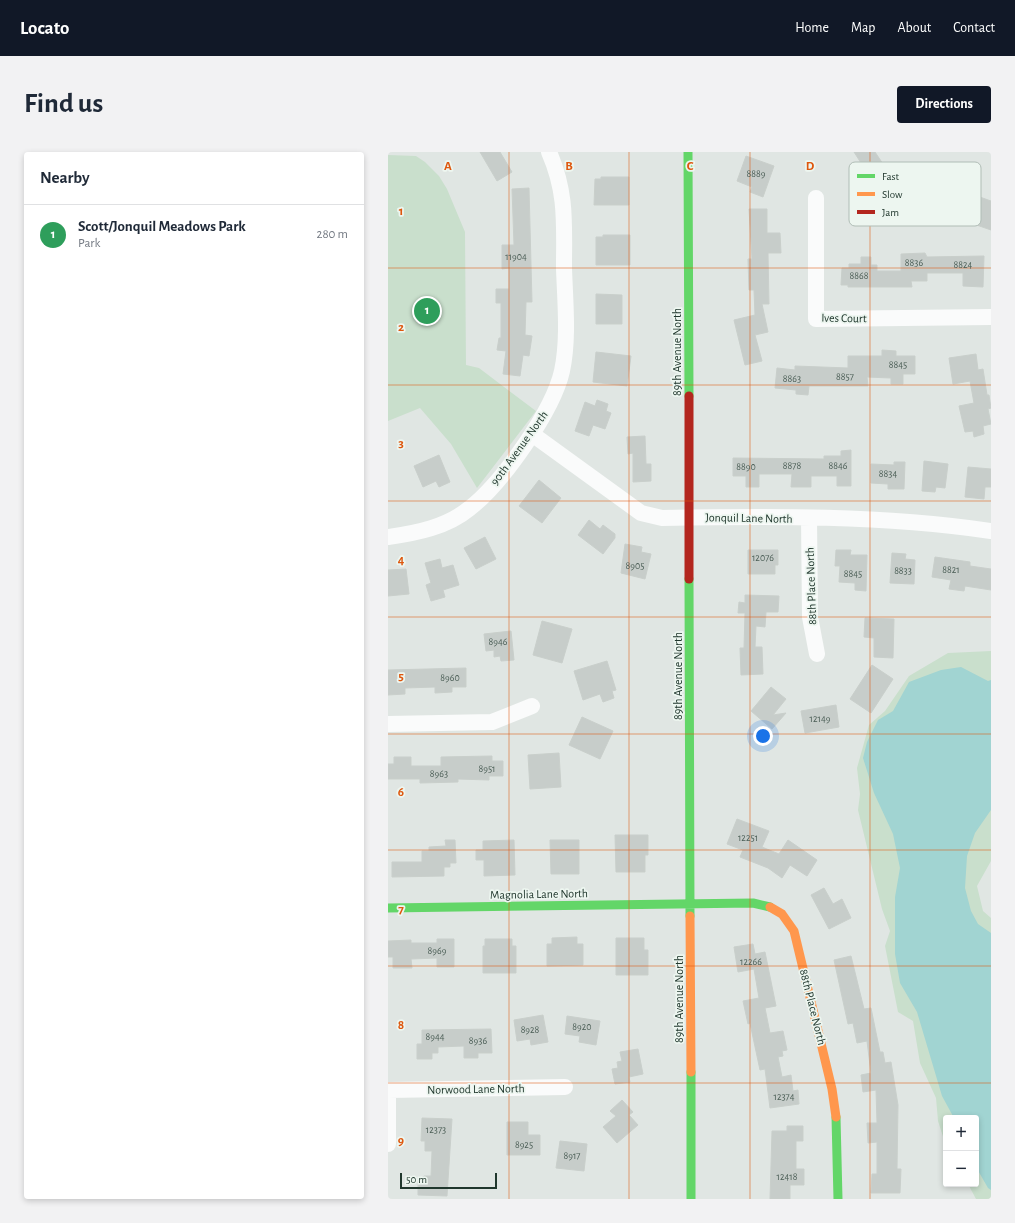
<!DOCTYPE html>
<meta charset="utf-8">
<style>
:root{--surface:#fff;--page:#f2f2f3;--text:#1f2937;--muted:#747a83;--line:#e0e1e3;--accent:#111827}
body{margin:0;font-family:"Alegreya Sans",sans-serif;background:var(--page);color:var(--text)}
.controls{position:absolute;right:12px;bottom:12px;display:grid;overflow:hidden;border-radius:4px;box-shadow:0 2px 6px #0003}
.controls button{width:36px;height:36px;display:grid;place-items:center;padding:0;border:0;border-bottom:1px solid var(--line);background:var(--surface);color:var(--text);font:20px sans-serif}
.scale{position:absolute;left:12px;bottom:10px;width:97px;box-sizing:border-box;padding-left:4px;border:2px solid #20372d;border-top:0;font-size:11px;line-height:14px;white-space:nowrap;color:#20372d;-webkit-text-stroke:3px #edf6f0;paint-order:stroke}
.you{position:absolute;left:375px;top:584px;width:14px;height:14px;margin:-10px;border:3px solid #fff;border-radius:50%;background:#1a73e8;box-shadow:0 0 0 6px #1a73e833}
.badge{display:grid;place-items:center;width:26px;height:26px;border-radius:50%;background:var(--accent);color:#fff;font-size:13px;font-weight:700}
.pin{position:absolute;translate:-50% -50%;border:2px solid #fff;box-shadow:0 1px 4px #0006}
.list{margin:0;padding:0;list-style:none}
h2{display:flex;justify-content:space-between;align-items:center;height:52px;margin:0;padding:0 16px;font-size:17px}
h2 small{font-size:13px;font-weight:400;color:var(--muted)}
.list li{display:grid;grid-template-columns:26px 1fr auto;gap:12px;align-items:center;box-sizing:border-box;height:60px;padding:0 16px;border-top:1px solid var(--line)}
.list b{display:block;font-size:15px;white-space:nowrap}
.list p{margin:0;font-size:13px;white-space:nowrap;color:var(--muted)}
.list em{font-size:13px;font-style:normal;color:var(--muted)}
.map{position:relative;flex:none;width:603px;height:1047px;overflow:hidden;border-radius:4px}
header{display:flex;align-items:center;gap:24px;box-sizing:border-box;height:56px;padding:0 20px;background:var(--accent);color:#fff}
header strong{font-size:19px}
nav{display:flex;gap:22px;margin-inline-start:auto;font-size:14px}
.intro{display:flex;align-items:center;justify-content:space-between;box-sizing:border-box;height:96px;padding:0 24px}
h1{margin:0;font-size:28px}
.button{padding:10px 18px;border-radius:4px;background:var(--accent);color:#fff;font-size:14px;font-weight:700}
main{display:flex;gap:24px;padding:0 24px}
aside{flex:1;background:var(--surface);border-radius:4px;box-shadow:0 2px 6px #0003}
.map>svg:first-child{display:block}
</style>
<header>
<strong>Locato</strong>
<nav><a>Home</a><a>Map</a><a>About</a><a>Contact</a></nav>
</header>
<div class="intro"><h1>Find us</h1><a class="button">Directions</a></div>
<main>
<aside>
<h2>Nearby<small></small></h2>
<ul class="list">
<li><span class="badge" style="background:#2e9e5b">1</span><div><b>Scott/Jonquil Meadows Park</b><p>Park</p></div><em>280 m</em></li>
</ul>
</aside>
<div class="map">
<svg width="603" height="1047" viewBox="0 0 603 1047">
<rect width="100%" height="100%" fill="#e0e6e3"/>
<!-- green -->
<path fill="#c9dfcc" d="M0,3L28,4L37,10L51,24L59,37L77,80L78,213L91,216L148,259L89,336L63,292L32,256L0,269Z
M603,499V709L589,734L595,759L603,766V1047H588L580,1032H588V966H558V994L550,969L548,946L532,911L525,869L510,860L497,794L502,779L494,757L470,658L472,642L469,616L481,573L497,559L521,524L560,501Z"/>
<!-- water -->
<path fill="#a1d4d2" d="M573,515L600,529L603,528V658L587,681L579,704L577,736L583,759L590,772L603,781V1038L600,1036L588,1015V966H566L554,944L529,860L512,831L507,802V745L512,716L505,682L486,641L475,606L479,590L490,568L505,559L521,530L553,518Z"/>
<!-- building -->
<path fill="#c7cdca" stroke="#c9cfcb" d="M92,0H112L124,20L109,29Z
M466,0H487L501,21L503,34H500L503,56L485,59L482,37L476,38L474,26L482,25Z
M358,4L386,14L375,45L362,40L364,35L349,29Z
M213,25H241V53H206L207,27H213Z
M141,36L144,150H138L137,183L144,184L141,204L135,203L132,224L115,222L118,199L109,198L111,186H113V151H108V137H121V116L114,117V93H126L124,37Z
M589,44L603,49V78L580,70Z
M361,57H379V81H392L393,101H380L381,152H374L380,180L367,183L374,209L357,213L346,168L367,163L366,138H361L360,107H364Z
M215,83H242V113H208V85H215Z
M537,101L539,105L596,104L595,135L575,134V121H539V129H523L524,135H460V133H453L454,116H461V112H473V105H483V113H489V119H513V102Z
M208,142L234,143V172H208Z
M494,198L508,199V204H527V222H515V232H503V226L479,225L480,234H421L420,243L408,242V238L387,236L389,216L407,218V214L460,216V204H494Z
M208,200L243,204L239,234L205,230Z
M588,202L590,218L595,217L599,243H601L603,256L600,257L603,272L595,274L596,282L586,285L585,279L577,280L571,254L586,251L582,229L565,232L561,206Z
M209,248L220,252L218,259L223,261L217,277L205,273L201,284L187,279L197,250L207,254Z
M257,284L258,312H263V329L245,330V301L240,302L239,285Z
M463,298V334H449V324H423V335H403L404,322H371V335H358V324H345V306L436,307V304H453V299Z
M51,303L62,330L51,335L48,329L35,335L26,314Z
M536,309L560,312L557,336L548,335L547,340L534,339Z
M506,310H517L516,337H500V332L483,331V312L506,313Z
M580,315L603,317V335H597L596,347L577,345Z
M151,328L173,346L154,371L131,354Z
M201,368L212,377L215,373L227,382V386L215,402L190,383Z
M97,385L108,407L88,417L76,396Z
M237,392L254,395L253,400L263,402L257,427L233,421Z
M360,398H390V413H387V422H360Z
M448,398H463L462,403H479L478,439L467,438V431L451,430L452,414H447Z
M504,401L518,402L517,407L527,408L526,432L502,431Z
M547,405L582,410V414L603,417V438L577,434L576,439L561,437L563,428L544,425Z
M52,407L54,416L65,413L71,433L55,438L57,445L43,449L38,433L43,431L37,411Z
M18,417L21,442L0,444V418Z
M357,443L391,444L390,460H378L377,475L368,474L367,495H374L375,522L353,523L352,496H356L357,461H350L351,450L357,451Z
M477,466L506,467L505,506L486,505V486L476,485Z
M154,469L184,477L174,511L145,503Z
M123,479L126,508L113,509L112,504L106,505V498L98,499L96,482Z
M219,509L228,538L224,539L226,546L215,550L212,542L195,548L186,519Z
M484,513L505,527L483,561L462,547Z
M78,516V535H64V540L47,541V535L17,536V542L0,543V518Z
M383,535L398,547L385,563L398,561L384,577L363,559Z
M448,553L451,575L417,581L413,559Z
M194,565L225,579L212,607L181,593Z
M171,601L173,635L142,637L140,603Z
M104,604V609H115V624H101V628L70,627V630L32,631V627H0V612H6V605H23V614H53V605Z
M349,667L381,679L374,695L391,702L400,688L429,708L419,724L402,713L394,726L380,716L352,705L355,698L339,692Z
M227,683H260V703H257V720H228Z
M57,688H67L68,711H62V715H56V724L4,725V710H34V699H41V695L58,694Z
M126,688L127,723L96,724V708H88V698H95V689Z
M162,688H191V722H163Z
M436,736L445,752L454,747L463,766L441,777L423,743Z
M189,785V792H195V813L159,814V792H164V786Z
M228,786H256V798H260V823H228Z
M49,787H66V815H49V806L23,807L24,816H5V805H0V789L23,788V791H49Z
M97,787H124V794H128V821H95V794H97Z
M365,792L367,802L377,800L388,854L377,856L382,881L395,879L399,898L394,899L395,904L390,905L394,925L403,923L405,939L410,938L411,952L382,956L377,917L372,918L363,876L362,871L360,872L355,849L371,846L366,817L350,820L346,795Z
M463,804L476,857L483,856L492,900H495L497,911L503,910L510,953L509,1017H513L512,1041H483L484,1022H489V990L480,991L479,971H489L488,938L475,940L473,923L483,921L479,889L469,891L465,871L460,872L446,808Z
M155,863L160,890L143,893L142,887L129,889L126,868Z
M179,864L212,869L208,893L191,890L192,884L177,882Z
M103,877L104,901H90V906H76V894L50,895V901H44V907H29V892H34V878Z
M250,897L255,922L241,925L242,930L227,932L224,917L230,916L229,910L234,909L232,900Z
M234,948L245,960L241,963L250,973L229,991L215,975L228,964L222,959Z
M34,966L64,967L59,1044L30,1043V1030H36V1024H43L44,999H37V989H33Z
M119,970H140V983H152V1003H119Z
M399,974H415V989H408V1017H416V1033H402V1047H382L384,979H399Z
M172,989L199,992L196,1019L168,1016Z"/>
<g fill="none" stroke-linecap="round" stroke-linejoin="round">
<!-- street -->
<path stroke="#fafbfb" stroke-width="16" d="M428,46V167L603,165
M144,282L253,361L274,366C383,364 494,363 603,379
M421,366L422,465L429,502
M0,385C29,381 59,375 82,356C114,331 165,259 174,219C181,186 177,149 176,116C176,72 179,41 161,0
M0,572L104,570L144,554
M0,938L177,935
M0,992V938"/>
<!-- fast -->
<path stroke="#63d668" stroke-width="9" d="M300,0L301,244
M301,427L302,764
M0,756L365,751L382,755
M303,920V1047
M448,965L450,1047"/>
<!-- slow -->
<path stroke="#ff974d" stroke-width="9" d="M382,755L394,762L406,779L444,937L448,965
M302,764L303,920"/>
<!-- jam -->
<path stroke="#b3261e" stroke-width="9" d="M301,244V427"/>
</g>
<!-- grid -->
<path fill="none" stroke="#de570e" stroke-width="1" stroke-opacity="0.55" d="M121,0V1047M241,0V1047M362,0V1047M482,0V1047M0,116H603M0,233H603M0,349H603M0,465H603M0,582H603M0,698H603M0,814H603M0,931H603"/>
<g text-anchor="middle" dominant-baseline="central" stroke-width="3.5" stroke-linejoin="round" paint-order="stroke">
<!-- number labels -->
<g font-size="10" fill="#4a5d55">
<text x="368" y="22">8889</text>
<text x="128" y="105">11904</text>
<text x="526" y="111">8836</text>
<text x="575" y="113">8824</text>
<text x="471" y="124">8868</text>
<text x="510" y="213">8845</text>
<text x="457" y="225">8857</text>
<text x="404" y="227">8863</text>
<text x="404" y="314">8878</text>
<text x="450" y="314">8846</text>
<text x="358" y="315">8890</text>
<text x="500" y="322">8834</text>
<text x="375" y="406">12076</text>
<text x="247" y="414">8905</text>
<text x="563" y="418">8821</text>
<text x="515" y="419">8833</text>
<text x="465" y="422">8845</text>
<text x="110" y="490">8946</text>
<text x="62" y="526">8960</text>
<text x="432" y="567">12149</text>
<text x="99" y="617">8951</text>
<text x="51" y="622">8963</text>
<text x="360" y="686">12251</text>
<text x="49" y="799">8969</text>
<text x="363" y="810">12266</text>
<text x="194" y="875">8920</text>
<text x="142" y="878">8928</text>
<text x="47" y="885">8944</text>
<text x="90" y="889">8936</text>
<text x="396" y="945">12374</text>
<text x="48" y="978">12373</text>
<text x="136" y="993">8925</text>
<text x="184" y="1004">8917</text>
<text x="399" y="1025">12418</text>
</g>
<!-- street labels -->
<g font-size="12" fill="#20372d" stroke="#edf6f0">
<text transform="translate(456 166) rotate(1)">Ives Court</text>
<text transform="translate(289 200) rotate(-90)">89th Avenue North</text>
<text transform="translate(131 296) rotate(-54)">90th Avenue North</text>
<text transform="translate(361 366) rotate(1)">Jonquil Lane North</text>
<text transform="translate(423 434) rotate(-92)">88th Place North</text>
<text transform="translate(290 524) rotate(-90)">89th Avenue North</text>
<text transform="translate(151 742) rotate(-1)">Magnolia Lane North</text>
<text transform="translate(291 847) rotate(-90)">89th Avenue North</text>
<text transform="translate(425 855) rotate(76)">88th Place North</text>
<text transform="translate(88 937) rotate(-1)">Norwood Lane North</text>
</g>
</g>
<!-- legend -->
<rect x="461" y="10" width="132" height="64" rx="6" fill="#edf6f0" stroke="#b0bdb6" stroke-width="1"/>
<rect x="469" y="22" width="18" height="4" fill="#63d668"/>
<rect x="469" y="40" width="18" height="4" fill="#ff974d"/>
<rect x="469" y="58" width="18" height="4" fill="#b3261e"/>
<g font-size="11" fill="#20372d">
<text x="494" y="28">Fast</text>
<text x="494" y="46">Slow</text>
<text x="494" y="64">Jam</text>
</g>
<g font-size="13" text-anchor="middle" font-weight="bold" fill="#de570e" stroke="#edf6f0" stroke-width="3.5" stroke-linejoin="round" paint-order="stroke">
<text x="60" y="18">A</text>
<text x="181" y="18">B</text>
<text x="302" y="18">C</text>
<text x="422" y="18">D</text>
<text x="13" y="63">1</text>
<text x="13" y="179">2</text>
<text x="13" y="295">3</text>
<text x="13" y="412">4</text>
<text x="13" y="528">5</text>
<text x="13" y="644">6</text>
<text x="13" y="761">7</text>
<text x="13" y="877">8</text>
<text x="13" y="993">9</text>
</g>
</svg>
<div class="controls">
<button>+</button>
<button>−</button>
</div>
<div class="scale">50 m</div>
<div class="you"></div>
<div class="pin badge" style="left:39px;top:159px;background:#2e9e5b">1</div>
</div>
</main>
